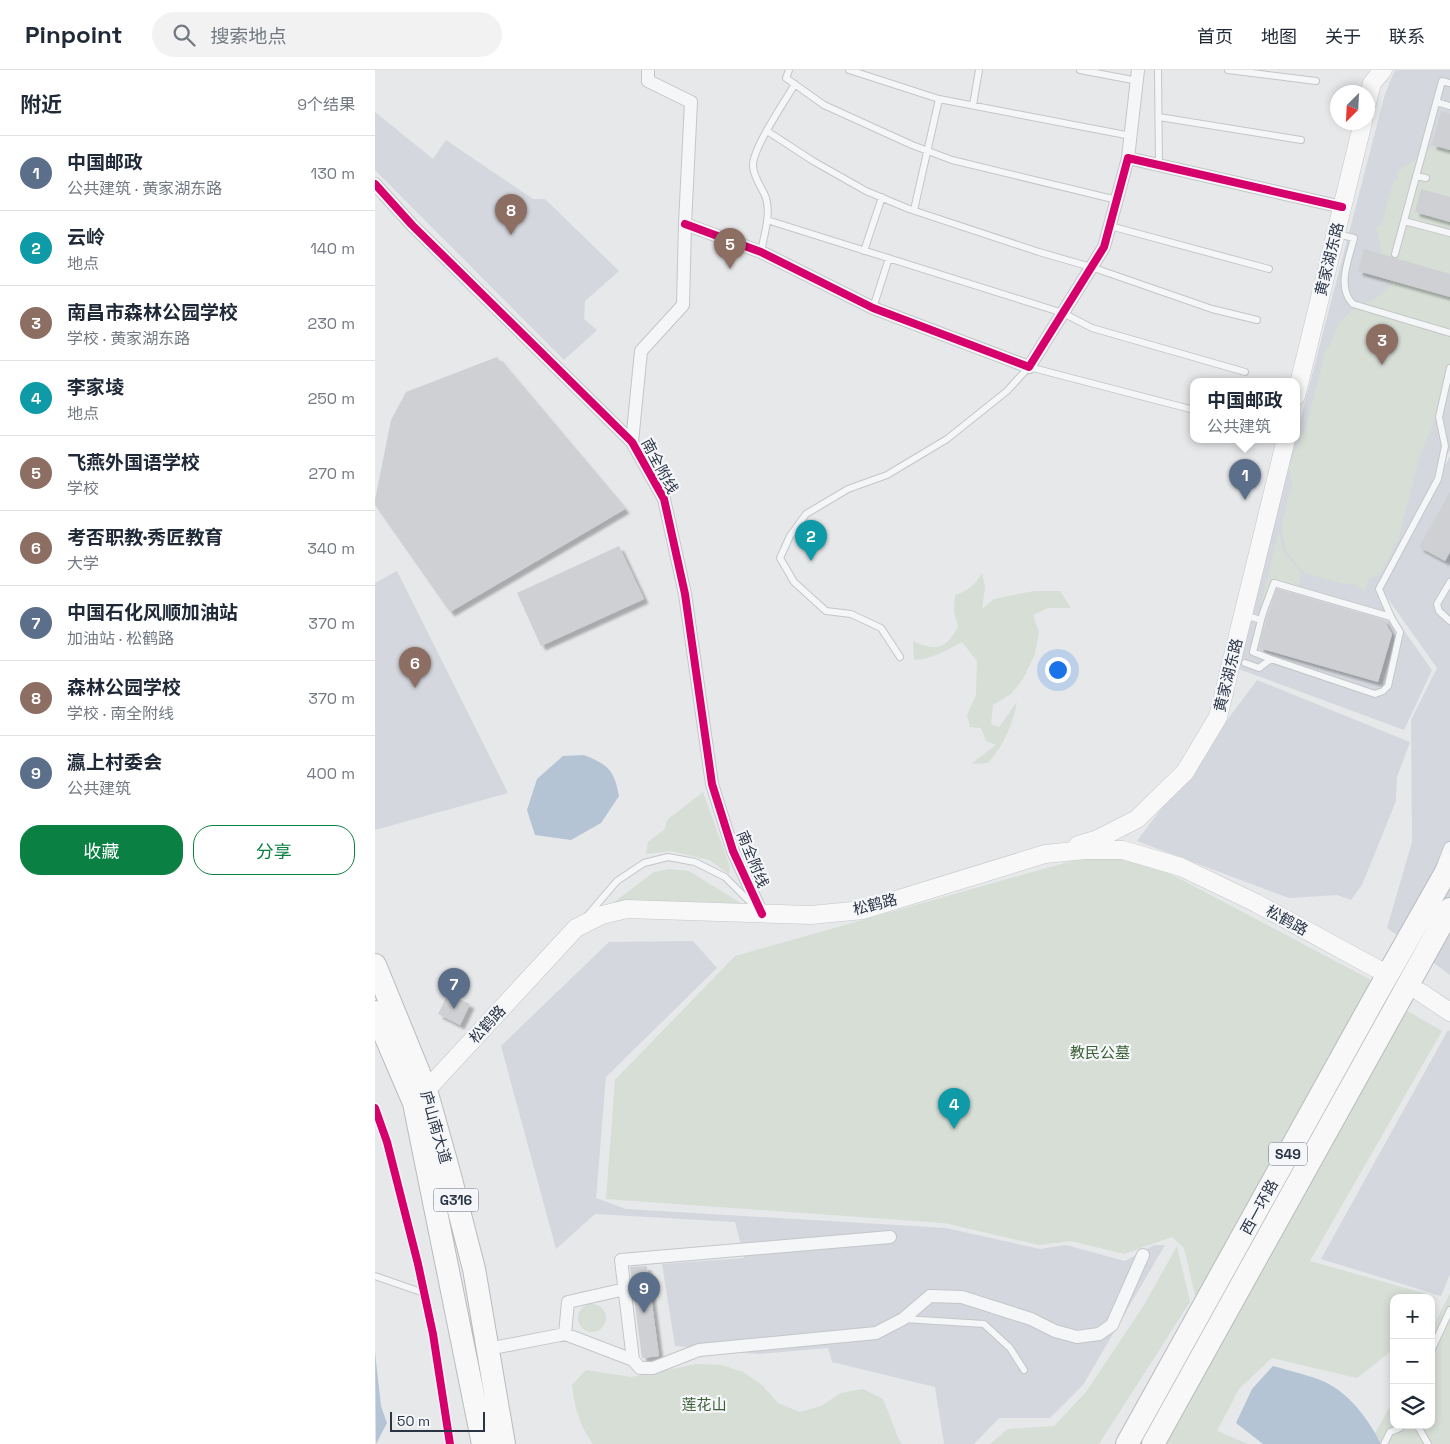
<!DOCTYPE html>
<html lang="zh">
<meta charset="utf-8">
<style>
:root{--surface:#fff;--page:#f2f2f3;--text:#1f2937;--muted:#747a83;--line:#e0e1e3;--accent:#0b8043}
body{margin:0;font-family:"Space Grotesk","Noto Sans SC",sans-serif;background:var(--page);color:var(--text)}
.controls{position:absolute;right:15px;bottom:15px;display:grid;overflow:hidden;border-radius:10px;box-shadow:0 2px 8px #0003}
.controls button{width:45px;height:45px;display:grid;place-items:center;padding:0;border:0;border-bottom:1px solid var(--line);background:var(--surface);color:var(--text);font:25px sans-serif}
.compass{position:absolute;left:955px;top:15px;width:45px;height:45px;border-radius:50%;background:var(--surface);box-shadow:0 2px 8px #0003;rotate:204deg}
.scale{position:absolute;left:15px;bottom:12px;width:95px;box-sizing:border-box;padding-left:5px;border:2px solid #2b3445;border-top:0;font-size:14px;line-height:18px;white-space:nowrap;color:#2b3445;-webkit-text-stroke:4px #f4f6f9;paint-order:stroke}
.you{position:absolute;left:682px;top:599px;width:18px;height:18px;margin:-12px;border:4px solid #fff;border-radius:50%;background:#1a73e8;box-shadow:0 0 0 8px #1a73e833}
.badge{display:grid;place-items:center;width:32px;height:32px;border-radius:50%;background:var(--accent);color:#fff;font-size:16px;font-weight:700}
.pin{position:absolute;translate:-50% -41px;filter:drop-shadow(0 1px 2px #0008)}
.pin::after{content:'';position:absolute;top:26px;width:18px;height:15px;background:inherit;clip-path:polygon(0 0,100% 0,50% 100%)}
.popup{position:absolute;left:815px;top:308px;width:110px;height:65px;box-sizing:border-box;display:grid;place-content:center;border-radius:10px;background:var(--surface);filter:drop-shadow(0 1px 4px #0005);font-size:16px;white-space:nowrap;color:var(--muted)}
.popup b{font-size:19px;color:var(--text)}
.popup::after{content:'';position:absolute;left:50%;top:100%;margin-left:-10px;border:10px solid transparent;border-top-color:var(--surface)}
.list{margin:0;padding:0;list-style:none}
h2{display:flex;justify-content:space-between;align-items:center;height:65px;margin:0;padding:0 20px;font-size:21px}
h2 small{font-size:16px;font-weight:400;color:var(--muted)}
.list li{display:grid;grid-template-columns:32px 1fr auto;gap:15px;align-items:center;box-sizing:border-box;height:75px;padding:0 20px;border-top:1px solid var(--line)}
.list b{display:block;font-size:19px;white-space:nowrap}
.list p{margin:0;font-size:16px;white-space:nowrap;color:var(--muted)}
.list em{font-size:16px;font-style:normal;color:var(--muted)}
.actions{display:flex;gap:10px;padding:15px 20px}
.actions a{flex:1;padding:11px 0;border:1px solid var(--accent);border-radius:20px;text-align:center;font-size:18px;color:var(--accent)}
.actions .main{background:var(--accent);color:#fff}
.icon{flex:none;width:28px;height:28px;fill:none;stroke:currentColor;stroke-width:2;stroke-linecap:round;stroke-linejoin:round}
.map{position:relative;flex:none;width:1075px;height:1374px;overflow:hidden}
header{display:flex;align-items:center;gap:30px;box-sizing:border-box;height:70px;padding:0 25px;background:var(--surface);border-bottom:1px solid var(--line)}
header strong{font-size:24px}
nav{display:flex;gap:28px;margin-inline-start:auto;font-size:18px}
.search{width:350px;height:45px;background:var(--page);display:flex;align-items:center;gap:12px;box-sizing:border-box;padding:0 18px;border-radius:28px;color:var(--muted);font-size:19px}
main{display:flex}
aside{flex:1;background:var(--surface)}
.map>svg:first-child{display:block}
</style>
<header>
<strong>Pinpoint</strong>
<div class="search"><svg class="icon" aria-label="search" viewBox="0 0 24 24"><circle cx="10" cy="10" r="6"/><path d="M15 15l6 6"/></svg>搜索地点</div>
<nav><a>首页</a><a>地图</a><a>关于</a><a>联系</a></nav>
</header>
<main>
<aside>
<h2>附近<small>9个结果</small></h2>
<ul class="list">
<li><span class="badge" style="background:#5c6f8a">1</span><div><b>中国邮政</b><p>公共建筑 · 黄家湖东路</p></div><em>130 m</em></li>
<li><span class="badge" style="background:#0f9aa8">2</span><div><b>云岭</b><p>地点</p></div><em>140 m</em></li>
<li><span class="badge" style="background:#8d6e63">3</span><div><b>南昌市森林公园学校</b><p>学校 · 黄家湖东路</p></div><em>230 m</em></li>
<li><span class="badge" style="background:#0f9aa8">4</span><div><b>李家堎</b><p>地点</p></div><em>250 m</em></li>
<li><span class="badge" style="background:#8d6e63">5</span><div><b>飞燕外国语学校</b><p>学校</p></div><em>270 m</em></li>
<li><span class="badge" style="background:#8d6e63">6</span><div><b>考否职教·秀匠教育</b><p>大学</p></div><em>340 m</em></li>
<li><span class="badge" style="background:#5c6f8a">7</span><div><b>中国石化风顺加油站</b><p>加油站 · 松鹤路</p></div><em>370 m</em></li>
<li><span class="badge" style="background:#8d6e63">8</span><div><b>森林公园学校</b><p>学校 · 南全附线</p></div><em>370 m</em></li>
<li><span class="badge" style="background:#5c6f8a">9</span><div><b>瀛上村委会</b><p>公共建筑</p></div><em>400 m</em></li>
</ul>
<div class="actions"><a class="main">收藏</a><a>分享</a></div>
</aside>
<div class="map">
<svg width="1075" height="1374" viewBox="0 0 1075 1374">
<defs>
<filter id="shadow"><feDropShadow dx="4.5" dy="4.5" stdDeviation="1" flood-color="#0004"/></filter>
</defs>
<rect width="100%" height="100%" fill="#e6e8ea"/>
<!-- built -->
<path fill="#d4d7dd" d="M1020,0H1075V380L1000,520L1057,600L1029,660L861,598L1010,24Z
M0,42L58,89L71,70L158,129H170L244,201L210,231L209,249L222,260L189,290L0,100Z
M1075,386V905L1012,858L1037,772L1036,650L1062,598L1006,519Z
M22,501L133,723L0,760V513Z
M882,610L1035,672L1022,707L1021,731L987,815L976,830L962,825L914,828L762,771Z
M318,871L342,898L231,1007L221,1128L251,1139L571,1158L665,1179L691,1175L750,1191L779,1175H790L708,1315L675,1348H624L599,1374H569L560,1317L457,1292L453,1278L383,1284L300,1276L287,1194L369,1188L360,1152L220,1144L181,1179L126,976L234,872Z
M1073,960L1075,961V1204L1066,1226L946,1189Z"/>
<!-- green -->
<path fill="#d6ded6" d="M1075,64V298L1056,360L1045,385L1024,467L1005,504L994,509L989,521L980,514H969L930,503L922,496L911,480L906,457L917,415L914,398L926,365L931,358L951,279L955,275L964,253L977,240L1000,229L1017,214L1007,185L1001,158L1007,153L1019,109L1024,110L1021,103Z
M904,460L908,481L926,502L924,517L898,510L892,530L886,534Z
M607,503L610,517L607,539L619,529L659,521H685L696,538H673L658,545L664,562L660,584L648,609L636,624L618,635L616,654L624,657L642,632C637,656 629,675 613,693L596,694L621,675L611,671L606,658L595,657L592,645L601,625L602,591L587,572C572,580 557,589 539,590L538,571C561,582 572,579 583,556L579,541L580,525C593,521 600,515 607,503Z
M328,722L355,797L354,804L334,790L296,781L271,784L273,772L290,759L292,750Z
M745,787L792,802L1000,912L822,1234L809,1178L797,1167L749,1184L696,1171L664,1175L569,1153L231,1129L240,1010L360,886L700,790Z
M294,799L314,801L372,837L234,836L279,802Z
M1029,939L1067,961L935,1191L1052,1224L1051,1228H1019V1279L982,1308L897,1288L864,1319L842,1361L873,1374H787Z
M802,1176L815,1232L724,1374H615L633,1359L679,1356L711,1322L769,1235Z
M1075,1223V1374H994L1019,1329V1355H1056V1261Z
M203 1248a14 14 0 1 1 28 0a14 14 0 1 1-28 0Z
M322,1294L347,1295L368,1302L387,1315L403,1333L425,1342L446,1336L466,1323L488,1319L508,1329L524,1370L527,1374H218C204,1354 200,1339 197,1315L211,1300L256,1307Z"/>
<!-- water -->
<path fill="#b4c4d5" d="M209,685C233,695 239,699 244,726L226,753L196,770L160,765L152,740L162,709L188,686Z
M0,1282L6,1336L12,1353L1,1374Z
M898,1296C915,1301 934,1305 950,1312C975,1324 994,1350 1006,1374H888L861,1353L877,1319Z"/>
<!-- building -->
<path fill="#ced0d3" filter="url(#shadow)" d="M1066,41L1075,44V80L1057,75Z
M1046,119L1075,127V152L1040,142Z
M989,179L1075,204V227L983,201Z
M122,287L250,439L75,542L0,435V430L16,350L31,322Z
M1075,422V482L1070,491L1044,477Z
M244,476L269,529L166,576L142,523Z
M902,519L1009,550L1017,564L1003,612L884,578L892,547Z
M73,924L95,934L85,955L63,944Z
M272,1196L284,1286L267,1288L255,1197Z"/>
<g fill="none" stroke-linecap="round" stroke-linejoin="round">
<!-- lane casing -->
<g stroke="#c4c6c8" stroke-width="8">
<path id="lane" d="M414,0L411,8L449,35L537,75L577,90L742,130
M474,0L564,29L756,66
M705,0L763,11
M783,0L784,95
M853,0L941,11
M1061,32L1075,36
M598,35L604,0
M784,47L926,70
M392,61L438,91L491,121L534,139L664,182L716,197L837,239L882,250
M1041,106L1051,108
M539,140L564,29
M392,150L688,243L717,258L870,302
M1029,151L1075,163
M735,156L894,199
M962,164L979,168C974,188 961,218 978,234L1075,263
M489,181L507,127
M386,182C389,165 396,145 391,128C387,117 379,109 378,96C377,79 410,31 420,14
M1020,184L1067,11L1075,13
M498,238L514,188
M1075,512L1062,534L1064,541L1075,551
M869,545L886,550L878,582L896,589
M886,550C889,537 895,526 899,513L1016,547
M525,587L506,558L476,544L451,541L419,512L405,488L415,466L431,444L473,419L512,405L572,369L632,321L654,297L819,340
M870,593L884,598L896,589L1000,624L1008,621L1013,616L1025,562L1016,547L1004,519L1063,409L1070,376L1064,347L1075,298
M212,846L242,811L269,793L293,787L320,792L350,807L379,836
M0,1206L49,1223
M529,1249L609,1254L635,1278L649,1300
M1056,1281L1075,1240
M1042,1355L1053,1374
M1009,1374L1015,1362L1025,1358L1026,1355"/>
</g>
<!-- street casing -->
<g stroke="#c4c6c8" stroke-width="14">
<path id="street" d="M753,88L763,0
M0,114L37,155L257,372L289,429L310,524L337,714L358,781L387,844
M310,154L386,182L498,238L654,297L729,177L753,88L967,137
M257,372L266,281L308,235L310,154L316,32L273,11V0
M1067,799L1075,778
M190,1264L193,1232L250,1219
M113,1279L190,1264L258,1290L265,1298H278L324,1280L501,1263L528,1249L555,1226L587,1227L656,1249L680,1261L702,1267L724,1264L737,1255L768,1185
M258,1290L246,1190L515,1167"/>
</g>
<!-- secondary casing -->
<g stroke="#c4c6c8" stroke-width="19">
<path id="secondary" d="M992,33L997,13L1008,0
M921,326L988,52
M703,775L723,769L762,749L810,702L843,647L911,369
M1045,922L1075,942
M43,1029L201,858L227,845L252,839L436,845L488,840L670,784L710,780H748L806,797L881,833L1006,901"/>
</g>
<!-- highway casing -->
<g stroke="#b8bbbf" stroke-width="24">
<path id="highway" d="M0,895L51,1020L74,1102L99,1199L129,1374
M0,942L39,1033L108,1374
M752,1374L1000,927L1075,795
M778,1374L1075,839"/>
</g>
<!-- lane -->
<use href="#lane" stroke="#f5f6f7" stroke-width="6"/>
<!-- street -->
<use href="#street" stroke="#f5f6f7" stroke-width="12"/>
<!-- secondary -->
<use href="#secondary" stroke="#f8f8f8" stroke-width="18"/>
<!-- highway -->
<use href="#highway" stroke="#f8f8f8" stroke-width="22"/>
<!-- cycleway casing -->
<g stroke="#f4f6f9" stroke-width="11">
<path id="cycleway" d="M0,114L37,155L257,372L289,429L310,524L337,714L358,781L387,844
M310,154L386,182L498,238L654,297L729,177L753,88L967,137
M0,1038L12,1072L43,1194L58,1264L75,1374"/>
</g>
<!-- cycleway -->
<use href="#cycleway" stroke="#d6006c" stroke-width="8"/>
</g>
<g text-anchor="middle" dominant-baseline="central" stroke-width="4.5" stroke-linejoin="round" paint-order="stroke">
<!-- shield labels -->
<g fill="#f4f6f9" stroke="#676e7b" stroke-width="1">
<rect x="894" y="1072.5" width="38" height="23" rx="4"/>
<rect x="58.5" y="1118.5" width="45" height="23" rx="4"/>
</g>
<g font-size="14" font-weight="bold" fill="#2b3445">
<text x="913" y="1084">S49</text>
<text x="81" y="1130">G316</text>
</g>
<!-- street labels -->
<g font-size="15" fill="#2b3445" stroke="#f4f6f9">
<text transform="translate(954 189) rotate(-76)">黄家湖东路</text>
<text transform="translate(285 396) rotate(62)">南全附线</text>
<text transform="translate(853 605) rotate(-76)">黄家湖东路</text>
<text transform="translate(378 789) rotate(68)">南全附线</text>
<text transform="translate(500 834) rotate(-14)">松鹤路</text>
<text transform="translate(912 850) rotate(29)">松鹤路</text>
<text transform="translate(112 954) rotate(-47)">松鹤路</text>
<text transform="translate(61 1057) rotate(74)">庐山南大道</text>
<text transform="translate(884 1137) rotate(-61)">西一环路</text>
</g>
<!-- park labels -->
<g font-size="15" fill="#3f6138" stroke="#f4f6f9">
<text x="725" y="982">教民公墓</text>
<text x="329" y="1334">莲花山</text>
</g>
</g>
</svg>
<div class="controls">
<button>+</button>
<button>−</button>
<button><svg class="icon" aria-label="layers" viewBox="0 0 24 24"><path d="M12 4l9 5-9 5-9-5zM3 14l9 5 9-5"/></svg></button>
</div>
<svg class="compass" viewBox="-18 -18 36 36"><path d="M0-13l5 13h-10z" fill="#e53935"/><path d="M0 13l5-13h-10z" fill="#747a83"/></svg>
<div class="scale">50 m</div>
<div class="you"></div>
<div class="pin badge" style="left:870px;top:430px;background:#5c6f8a">1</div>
<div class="popup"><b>中国邮政</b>公共建筑</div>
<div class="pin badge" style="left:436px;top:491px;background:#0f9aa8">2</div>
<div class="pin badge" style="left:1007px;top:295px;background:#8d6e63">3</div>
<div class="pin badge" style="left:579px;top:1059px;background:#0f9aa8">4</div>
<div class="pin badge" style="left:355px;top:199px;background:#8d6e63">5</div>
<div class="pin badge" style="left:40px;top:618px;background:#8d6e63">6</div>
<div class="pin badge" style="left:79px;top:939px;background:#5c6f8a">7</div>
<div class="pin badge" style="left:136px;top:165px;background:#8d6e63">8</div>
<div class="pin badge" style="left:269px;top:1243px;background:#5c6f8a">9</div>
</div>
</main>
